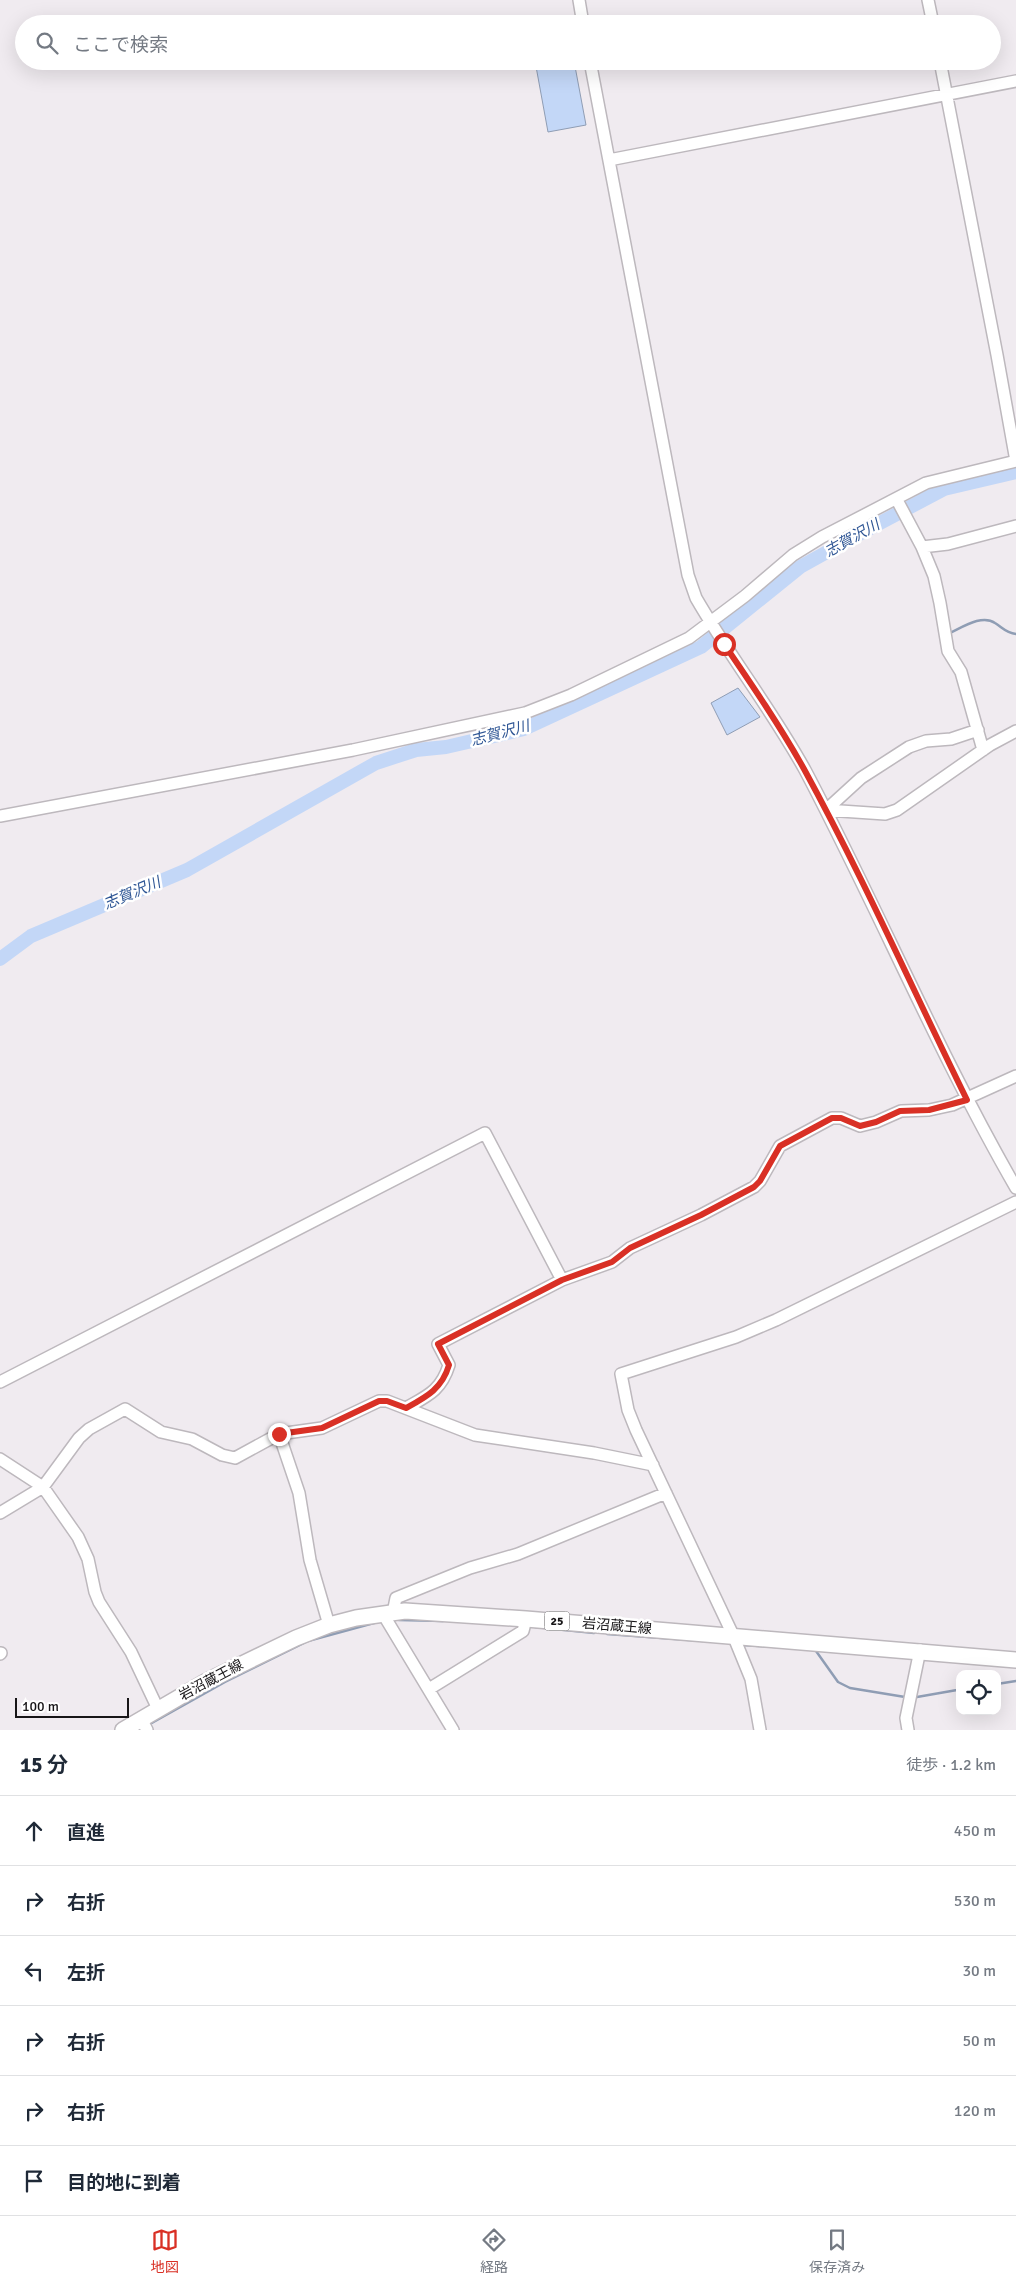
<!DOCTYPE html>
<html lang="ja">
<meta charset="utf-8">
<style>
:root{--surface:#fff;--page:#f2f2f3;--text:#1f2937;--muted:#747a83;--line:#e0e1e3;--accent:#d93025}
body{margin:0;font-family:Signika,"Noto Sans JP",sans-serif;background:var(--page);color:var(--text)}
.controls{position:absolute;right:15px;bottom:15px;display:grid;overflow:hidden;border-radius:10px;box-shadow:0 5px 20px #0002}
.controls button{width:45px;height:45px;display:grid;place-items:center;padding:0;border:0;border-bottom:1px solid var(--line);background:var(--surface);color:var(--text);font:25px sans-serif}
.scale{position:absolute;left:15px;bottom:12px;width:114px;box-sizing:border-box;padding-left:5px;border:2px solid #171517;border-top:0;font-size:14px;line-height:18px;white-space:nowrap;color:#171517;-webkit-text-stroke:4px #fff;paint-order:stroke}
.stop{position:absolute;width:15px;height:15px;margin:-11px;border:4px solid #d93025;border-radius:50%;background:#fff}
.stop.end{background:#d93025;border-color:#fff;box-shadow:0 1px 5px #0008}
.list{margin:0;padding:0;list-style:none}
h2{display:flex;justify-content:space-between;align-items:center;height:65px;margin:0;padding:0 20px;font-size:21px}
h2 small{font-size:16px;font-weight:400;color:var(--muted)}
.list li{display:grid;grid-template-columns:32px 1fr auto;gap:15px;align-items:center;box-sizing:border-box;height:70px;padding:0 20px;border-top:1px solid var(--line)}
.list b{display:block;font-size:19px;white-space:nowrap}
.list em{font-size:16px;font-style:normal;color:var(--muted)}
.icon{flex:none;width:28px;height:28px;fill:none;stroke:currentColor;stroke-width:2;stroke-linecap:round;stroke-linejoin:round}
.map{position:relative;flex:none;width:1016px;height:1730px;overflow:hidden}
.search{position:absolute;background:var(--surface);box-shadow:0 5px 20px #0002;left:15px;right:15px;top:15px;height:55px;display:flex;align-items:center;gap:12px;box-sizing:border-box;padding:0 18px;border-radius:28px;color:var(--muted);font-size:19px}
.sheet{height:485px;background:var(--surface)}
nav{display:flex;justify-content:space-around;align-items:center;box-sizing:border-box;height:70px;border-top:1px solid var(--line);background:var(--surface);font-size:14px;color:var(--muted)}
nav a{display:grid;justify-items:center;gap:2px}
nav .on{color:var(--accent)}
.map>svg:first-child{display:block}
</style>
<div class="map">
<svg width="1016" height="1730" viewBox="0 0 1016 1730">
<rect width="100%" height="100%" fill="#f0ebf0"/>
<!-- water -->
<path fill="#c3d7f7" stroke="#8f9db4" d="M535,61H574L586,125L548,132Z
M738,688L760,717L727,735L711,703Z"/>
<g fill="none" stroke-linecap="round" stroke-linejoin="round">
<!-- stream -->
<path stroke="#8f9db4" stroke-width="2.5" d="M950,633C963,627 982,614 995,623C1003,628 1006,633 1016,634
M399,1620L443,1621
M535,1627L594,1633
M607,1634L703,1641
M742,1645L776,1647
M816,1651L838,1682L850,1688L905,1697
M997,1684L1016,1681
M917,1697L957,1690
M150,1724L225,1682L308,1641L374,1623"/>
<!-- river -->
<path stroke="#c3d7f7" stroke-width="14" d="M0,959L31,936L187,870L376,763L416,750L446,747L524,729L701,647L800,567L863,532L944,489L1016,472"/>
<!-- minor casing -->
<g stroke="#bdb8bd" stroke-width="14">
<path id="minor" d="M579,0L583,24
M928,0L933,24
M590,61L688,575L696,598C730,657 772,710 805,770C878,908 938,1053 1016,1188
M940,61L997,355L1016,461
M609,160L1016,81
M897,500L922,547L934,576L940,603L948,651L961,672L983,750
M922,547L948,544L1016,526
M826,810L885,814L897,810L990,745L1016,731
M826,810L861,778L909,747L926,741L951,739L978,730
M0,816L353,750L525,713L571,695L689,638L745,596L793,555L822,537L926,483L1016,461
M0,1382L485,1133L562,1280
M406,1408C427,1396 441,1391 449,1365L438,1344L562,1280L612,1262L630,1248L701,1215L754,1187L760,1181L780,1146L832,1118H841L860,1126L876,1122L901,1111L929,1110L952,1105L1016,1076
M279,1434L299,1493L310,1560L329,1625
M0,1459L43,1487L78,1537L88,1559L95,1592L99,1602L131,1652L158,1709
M0,1513L43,1487L79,1438L89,1429L125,1409L161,1432L192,1439L222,1455L235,1458L279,1434L322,1428L379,1401H387L475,1435L594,1453L653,1465
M393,1613L396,1598L470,1568L518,1554L666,1493
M383,1614L453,1730
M0,1654L1,1653
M429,1689L523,1631L526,1619
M141,1719L147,1730
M760,1730L751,1679L733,1635L636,1430L628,1410L621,1374L736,1337L776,1320L1016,1202
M908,1730L906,1718L920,1650"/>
</g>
<!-- major casing -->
<g stroke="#bdb8bd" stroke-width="18">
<path id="major" d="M123,1730L207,1681L296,1638L329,1625L356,1618L405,1611L526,1619L1016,1660"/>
</g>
<!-- minor -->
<use href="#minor" stroke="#fff" stroke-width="11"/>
<!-- major -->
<use href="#major" stroke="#fff" stroke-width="15"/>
</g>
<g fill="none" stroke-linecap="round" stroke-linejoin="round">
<!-- route -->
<path stroke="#d93025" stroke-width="6" d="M279,1434L322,1428L379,1401H387L406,1408C426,1397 442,1389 449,1365L438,1344L562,1280L612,1262L630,1248L701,1215L754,1187L760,1181L780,1146L832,1118H841L860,1126L876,1122L900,1111L929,1110L967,1100C913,990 863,877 804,769C780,726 752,685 724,644"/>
</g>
<g text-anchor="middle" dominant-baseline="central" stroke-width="5" stroke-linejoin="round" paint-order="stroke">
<!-- shield labels -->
<rect fill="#fff" stroke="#5d5b5d" stroke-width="1" x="544.5" y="1611.5" width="25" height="19" rx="4"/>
<g font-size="12" font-weight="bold" fill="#171517">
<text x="557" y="1621">25</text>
</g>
<!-- street labels -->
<g font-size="14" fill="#171517" stroke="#fff">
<text transform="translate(617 1626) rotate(5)">岩沼蔵王線</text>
<text transform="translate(211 1680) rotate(-28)">岩沼蔵王線</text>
</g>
<!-- water labels -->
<g font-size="15" font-style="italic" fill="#2f5695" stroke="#fff">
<text transform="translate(852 538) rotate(-29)">志賀沢川</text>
<text transform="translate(500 733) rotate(-15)">志賀沢川</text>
<text transform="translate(132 893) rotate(-23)">志賀沢川</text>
</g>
</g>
</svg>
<div class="controls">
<button><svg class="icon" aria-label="locate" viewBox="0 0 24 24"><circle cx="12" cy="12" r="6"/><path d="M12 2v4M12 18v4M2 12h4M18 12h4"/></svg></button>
</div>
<div class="scale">100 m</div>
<div class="stop" style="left:724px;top:644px"></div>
<div class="stop end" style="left:279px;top:1434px"></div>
<div class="search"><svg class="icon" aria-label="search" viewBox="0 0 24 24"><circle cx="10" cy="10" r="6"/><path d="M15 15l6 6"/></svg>ここで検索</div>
</div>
<section class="sheet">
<h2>15 分<small>徒歩 · 1.2 km</small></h2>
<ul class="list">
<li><svg class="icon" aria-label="ahead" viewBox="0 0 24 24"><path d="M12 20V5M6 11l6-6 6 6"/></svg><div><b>直進</b></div><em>450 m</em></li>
<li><svg class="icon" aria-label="right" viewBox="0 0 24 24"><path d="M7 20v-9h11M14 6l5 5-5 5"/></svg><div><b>右折</b></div><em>530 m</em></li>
<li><svg class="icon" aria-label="left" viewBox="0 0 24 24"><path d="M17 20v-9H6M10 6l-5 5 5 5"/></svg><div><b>左折</b></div><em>30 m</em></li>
<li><svg class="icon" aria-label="right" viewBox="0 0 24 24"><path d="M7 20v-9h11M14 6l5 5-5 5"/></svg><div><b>右折</b></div><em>50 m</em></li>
<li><svg class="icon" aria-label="right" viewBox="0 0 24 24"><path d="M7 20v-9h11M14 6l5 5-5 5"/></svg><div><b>右折</b></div><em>120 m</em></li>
<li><svg class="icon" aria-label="arrive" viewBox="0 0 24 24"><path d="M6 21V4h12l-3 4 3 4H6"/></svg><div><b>目的地に到着</b></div></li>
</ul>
</section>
<nav>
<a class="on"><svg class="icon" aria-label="map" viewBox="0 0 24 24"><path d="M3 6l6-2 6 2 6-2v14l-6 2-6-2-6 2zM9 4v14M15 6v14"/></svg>地図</a>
<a><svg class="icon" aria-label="directions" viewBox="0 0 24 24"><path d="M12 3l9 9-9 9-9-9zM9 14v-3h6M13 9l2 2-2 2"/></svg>経路</a>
<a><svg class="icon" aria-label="saved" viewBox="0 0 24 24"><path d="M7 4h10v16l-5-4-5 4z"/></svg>保存済み</a>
</nav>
